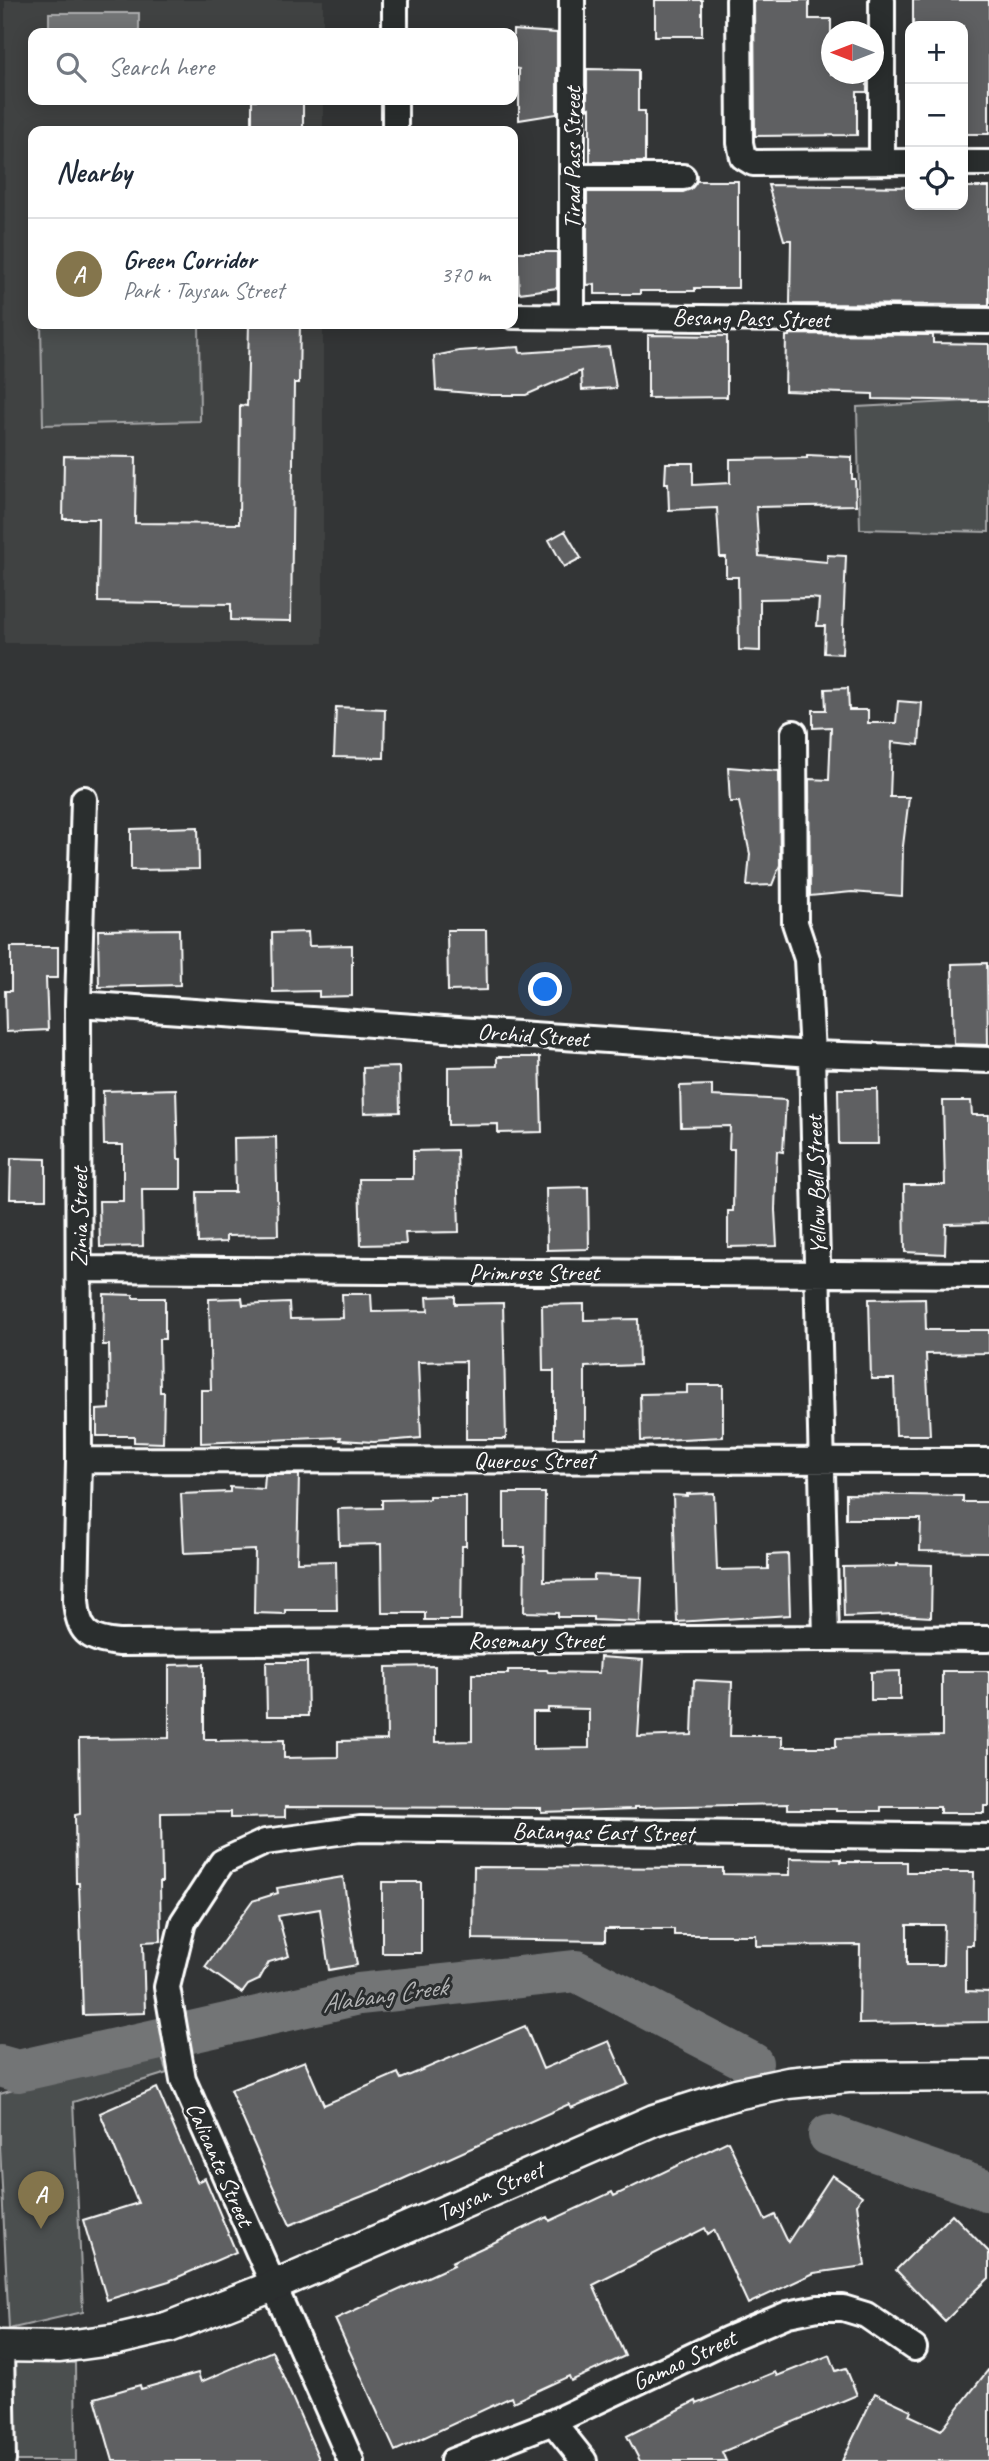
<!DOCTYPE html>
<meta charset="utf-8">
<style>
:root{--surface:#fff;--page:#f6f6f7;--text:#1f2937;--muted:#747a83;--line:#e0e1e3;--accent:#84754c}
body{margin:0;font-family:Caveat,sans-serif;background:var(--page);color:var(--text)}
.controls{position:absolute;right:21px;top:21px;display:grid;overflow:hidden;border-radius:14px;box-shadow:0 4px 18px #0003}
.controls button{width:63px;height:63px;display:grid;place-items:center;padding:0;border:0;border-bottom:2px solid var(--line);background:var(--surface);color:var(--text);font:35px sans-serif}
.compass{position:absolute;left:821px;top:21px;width:63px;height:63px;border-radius:50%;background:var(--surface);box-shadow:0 4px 18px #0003;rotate:270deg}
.you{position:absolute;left:546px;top:990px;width:24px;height:24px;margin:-18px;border:5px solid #fff;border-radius:50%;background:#1a73e8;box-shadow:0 0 0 10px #1a73e833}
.badge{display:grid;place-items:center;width:46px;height:46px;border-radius:50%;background:var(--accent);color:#fff;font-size:23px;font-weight:700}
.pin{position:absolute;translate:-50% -58px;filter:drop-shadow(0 2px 4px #0008)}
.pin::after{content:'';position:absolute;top:37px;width:24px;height:21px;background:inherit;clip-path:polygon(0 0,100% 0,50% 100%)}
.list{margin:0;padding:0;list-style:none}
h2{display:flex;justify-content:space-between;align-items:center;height:91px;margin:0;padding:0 28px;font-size:30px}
h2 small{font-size:23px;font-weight:400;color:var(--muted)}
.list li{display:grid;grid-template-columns:46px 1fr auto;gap:21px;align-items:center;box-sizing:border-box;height:112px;padding:0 28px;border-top:2px solid var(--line)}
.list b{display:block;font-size:26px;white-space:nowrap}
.list p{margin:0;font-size:23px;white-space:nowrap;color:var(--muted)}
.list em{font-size:23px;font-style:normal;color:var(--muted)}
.icon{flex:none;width:38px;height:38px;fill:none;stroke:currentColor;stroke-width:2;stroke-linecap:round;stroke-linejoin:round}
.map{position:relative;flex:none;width:989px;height:2461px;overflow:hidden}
.search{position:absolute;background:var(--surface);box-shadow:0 4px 18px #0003;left:28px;top:28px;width:490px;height:77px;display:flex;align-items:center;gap:18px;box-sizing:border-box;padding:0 24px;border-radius:14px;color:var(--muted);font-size:26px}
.panel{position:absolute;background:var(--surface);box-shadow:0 4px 18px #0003;left:28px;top:126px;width:490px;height:203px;border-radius:14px}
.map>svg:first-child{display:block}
</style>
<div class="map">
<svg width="989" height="2461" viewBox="0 0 989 2461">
<rect width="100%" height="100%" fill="#333536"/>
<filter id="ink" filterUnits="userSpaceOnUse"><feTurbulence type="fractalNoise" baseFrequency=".0143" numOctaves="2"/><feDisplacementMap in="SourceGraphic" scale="14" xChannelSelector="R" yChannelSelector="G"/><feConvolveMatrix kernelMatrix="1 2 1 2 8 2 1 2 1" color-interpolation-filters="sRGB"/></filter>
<g filter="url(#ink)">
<!-- built -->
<path fill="#404243" d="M5,0H323V33H33V100H323V131H33V324H323V643H4Z"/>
<!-- green -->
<path fill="#4c4f50" stroke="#a6a7a8" stroke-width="2" d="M41,324H199L200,421L43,425Z
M989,400V532L860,529L857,407Z
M158,2045L167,2073L73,2102L83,2312L9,2329L0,2146V2094Z
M13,2359L75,2363L76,2461H14Z"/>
<!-- water -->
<path fill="#737576" stroke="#abacad" stroke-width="2" d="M49,13H139V33H49Z"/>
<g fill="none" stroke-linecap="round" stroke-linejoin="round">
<!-- river -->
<path stroke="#737576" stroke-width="42" d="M0,2066L18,2071L359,1994L576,1971L752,2063
M829,2135L989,2191"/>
</g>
<!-- building -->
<path fill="#5f6162" stroke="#fff" stroke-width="2" fill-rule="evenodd" d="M655,0H702V36H655Z
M754,0H809V19H831V74H867V92H857V135L755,136Z
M913,0H989V134H963V26H913Z
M513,30L557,33V114L519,120V69L513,68Z
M587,69L638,70V111H645V162H590V108L587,109Z
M252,100H303V131H252Z
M697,181H738V288H695V291H640V294H595V284L587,285V192H683L691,189Z
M768,185L910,187V205H963V187H989V305L790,304L791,240H784Z
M517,252H557V288L519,293Z
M249,324H300L299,383H294L291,621L231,620V604L98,602L99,519H63L64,456L136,457L135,523L239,524L240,405L247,406Z
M790,334L933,335V343L989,344V401L873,399V394L785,391L786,336H790Z
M648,335L727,336V397L648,398Z
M519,347L520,353L609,347L616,388L582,390L581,371L526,395H491L436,390L434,356L459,351Z
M807,455L852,457V479H855L856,505L756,507L759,556L827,562V555L846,556L842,654L824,653L825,626H817L819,599L810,598L760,599V651L739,650L738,577H726V557H720L717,508L669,510L668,483H665L666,463H693V485L730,483V459L807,458Z
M565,531L581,558L564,567L549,540Z
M848,688L849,710H868V723H896L898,701L922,703L919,745L892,742L890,797H909L903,846L902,896L852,892L810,896L809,779L829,780L831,727L813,728V710H826L825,689Z
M336,707L385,709L384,758L334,757Z
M728,767L779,771L780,865L772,885L747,886L750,854L739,802H730Z
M198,827L199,869L131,870V829Z
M179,929L180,985L99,987L98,930Z
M447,930H486L487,990L448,991Z
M308,932L309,946L352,945V996L319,997V991L273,992L272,933Z
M11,947H58V978H46L48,1030L6,1032L5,991H11Z
M987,963L988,1045L954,1044L952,964Z
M497,1057H540L542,1132L498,1133V1124L448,1125V1067L497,1066Z
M399,1067L400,1112L364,1113L363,1068Z
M712,1085V1096L786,1100L783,1152L777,1151L775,1210L777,1246L728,1247V1211H733L734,1149H729L730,1126L681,1127L680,1086Z
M176,1089L178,1159H181V1189H142L143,1246L100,1247L99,1201H123V1145H104L103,1091Z
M838,1089H877L878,1144H839Z
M943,1101H971L972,1115H989V1223L946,1224L945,1254L905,1252L904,1185H945Z
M276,1137L278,1235L226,1236V1242L198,1243L197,1192H235L234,1138Z
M457,1150L459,1232L405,1233L406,1244L361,1245L359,1179H413V1151Z
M11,1158L46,1159V1199H10Z
M588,1187L589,1249L547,1250L546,1188Z
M104,1294L133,1295V1298H165V1339H159L160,1392H164L163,1443L134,1442V1436H97V1410L110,1409L109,1345H103Z
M342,1294H371L372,1312L428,1311L427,1297L455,1296V1304L503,1303L506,1439H466V1361L418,1362L421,1438L374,1442L340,1440L341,1437L201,1443V1390H211L209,1299L242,1298L243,1305L289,1303L290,1319L343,1318Z
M925,1298L926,1330H989V1353L926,1354L930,1435H896L894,1379H871L869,1299Z
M584,1304V1320L638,1319L639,1365L585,1367V1438H554V1371H543L542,1305Z
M687,1385H723V1437L641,1441L640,1394L687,1393Z
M265,1475H299L297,1562L336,1561L337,1610H285V1614L254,1613L255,1550L184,1553L181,1494L230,1492V1487L264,1489Z
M504,1493H545L544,1581L594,1580V1575L642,1577L640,1622L593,1620V1617H558V1613L524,1612L525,1547H504Z
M714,1493L717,1570L768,1569V1555L788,1554L790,1615L677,1622L673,1495L687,1496V1494Z
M846,1494L963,1496V1502H989V1552L920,1551L921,1519H846Z
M429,1496H466V1546H462L461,1620H425V1613H382L381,1544L339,1545L338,1509L382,1508V1500L429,1499Z
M897,1564L932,1565L931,1617L896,1615L844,1617L843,1567L897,1566Z
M600,1657L643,1660L638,1737L692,1735L694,1680L732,1682L730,1736H782V1747H836V1738L942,1736V1671H989V1806H984V1813H940V1807H881V1811H836V1809H788V1804L635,1807V1809L541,1812V1808L285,1807V1817L231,1818V1812L161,1813L162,1882H160L161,1941L143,1942L145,2013L83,2015L79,1883H76L75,1815L80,1814L79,1739L169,1738V1665L204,1664V1739H216V1741L284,1740V1758L338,1757V1741L387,1740L386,1667L435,1666V1742L472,1741V1674H508V1670H547L548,1672L599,1673ZM548,1708L589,1709V1748L533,1749V1712H548Z
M266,1662H307L308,1716H267Z
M900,1671V1700H871V1672Z
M790,1858L841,1859V1862H907V1872H974L973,1945H966V1991L989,1992V2022L859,2024L860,1945L756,1946V1935H674V1929H605V1941L473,1939L474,1867L723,1868V1874L790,1875ZM907,1925H944L943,1965H907Z
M343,1877L357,1965L329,1970L320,1909L278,1916L289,1956L269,1962L259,1980L248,1985L242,1993L205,1967L252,1901L278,1893L277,1888Z
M382,1882H421V1953H382Z
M525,2026L543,2069L609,2041L628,2084L571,2108L569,2104L383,2188L290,2225L230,2090L305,2061L324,2105L398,2073L401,2079Z
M157,2088L197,2182L205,2178L236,2252L169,2281L107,2300L83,2220L138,2203L100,2113Z
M728,2141L765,2220L775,2215L788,2242L832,2175L862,2196L857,2204L865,2266L814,2273L748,2304L714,2230L708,2234L705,2228L593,2285L625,2356L571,2381L569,2376L513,2402L511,2397L395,2451L335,2319L454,2265L452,2262L548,2217L550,2221L612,2192L614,2196Z
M952,2214L989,2252V2278L945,2321L896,2270Z
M272,2351L320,2461H113L95,2398L140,2385L141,2389L198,2373L201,2382Z
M830,2355L836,2371L846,2368L857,2395L722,2452L726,2461H640L627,2436L696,2401L697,2404L775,2372L777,2376Z
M989,2369V2461H842L875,2393L911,2410L909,2415L941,2430Z"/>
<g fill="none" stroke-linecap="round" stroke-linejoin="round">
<!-- minor casing -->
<g stroke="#fff" stroke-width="30">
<path id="minor" d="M395,0V33
M739,0L740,143L743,157L753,163L910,162
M882,0V161
M395,100V131
M963,163H989
M572,177H683
M513,316L989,321
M572,316V0
M794,733L795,923L807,959L812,1054L826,1638
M84,799L78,1004L79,1460L76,1600C78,1631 87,1640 119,1643L826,1638L989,1639
M78,1004L812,1054L989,1060
M79,1269L989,1275
M79,1460L989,1461
M1,2346L3,2461
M553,2422L584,2461
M351,2461L183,2080L167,1987L183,1922L222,1862L265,1842L360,1829L989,1837
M453,2461L553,2422L728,2339L788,2314L818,2308H843L866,2315L914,2348"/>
</g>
<!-- tertiary casing -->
<g stroke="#fff" stroke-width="35">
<path id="tertiary" d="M0,2346L60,2347L118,2339L169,2327L273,2286L654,2120L736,2094L788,2083L848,2077L989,2076"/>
</g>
<!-- minor -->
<use href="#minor" stroke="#2a2d2e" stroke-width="24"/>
<!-- tertiary -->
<use href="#tertiary" stroke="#2a2d2e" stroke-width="30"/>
</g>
</g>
<g text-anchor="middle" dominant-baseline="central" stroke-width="6" stroke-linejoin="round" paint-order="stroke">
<!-- street labels -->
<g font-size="24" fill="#fff" stroke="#2a2d2e">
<text transform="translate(572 158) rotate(-90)">Tirad Pass Street</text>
<text transform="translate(751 318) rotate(1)">Besang Pass Street</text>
<text transform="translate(533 1035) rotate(4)">Orchid Street</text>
<text transform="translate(816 1185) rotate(-92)">Yellow Bell Street</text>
<text transform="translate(79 1217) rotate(-90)">Zinia Street</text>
<text x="534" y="1272">Primrose Street</text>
<text x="534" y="1460">Quercus Street</text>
<text x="536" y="1640">Rosemary Street</text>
<text transform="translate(603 1832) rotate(1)">Batangas East Street</text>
<text transform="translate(220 2164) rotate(66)">Calicante Street</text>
<text transform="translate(490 2191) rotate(-24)">Taysan Street</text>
<text transform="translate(684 2360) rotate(-25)">Gamao Street</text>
</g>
<!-- water labels -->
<g font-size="26" font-style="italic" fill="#b2b3b4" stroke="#2a2d2e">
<text transform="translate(384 1995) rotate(-8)">Alabang Creek</text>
</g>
</g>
</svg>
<div class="controls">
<button>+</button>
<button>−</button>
<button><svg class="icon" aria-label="locate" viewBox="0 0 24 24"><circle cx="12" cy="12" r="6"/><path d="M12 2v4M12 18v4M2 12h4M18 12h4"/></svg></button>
</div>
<svg class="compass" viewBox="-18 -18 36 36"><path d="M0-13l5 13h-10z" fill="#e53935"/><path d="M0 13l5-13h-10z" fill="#747a83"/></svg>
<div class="you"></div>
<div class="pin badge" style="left:41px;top:2229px">A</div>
<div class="search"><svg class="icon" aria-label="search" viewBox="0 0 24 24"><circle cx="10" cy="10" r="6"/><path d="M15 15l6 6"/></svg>Search here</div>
<section class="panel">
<h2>Nearby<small></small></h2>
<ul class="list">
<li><span class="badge">A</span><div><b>Green Corridor</b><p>Park · Taysan Street</p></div><em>370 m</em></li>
</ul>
</section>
</div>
